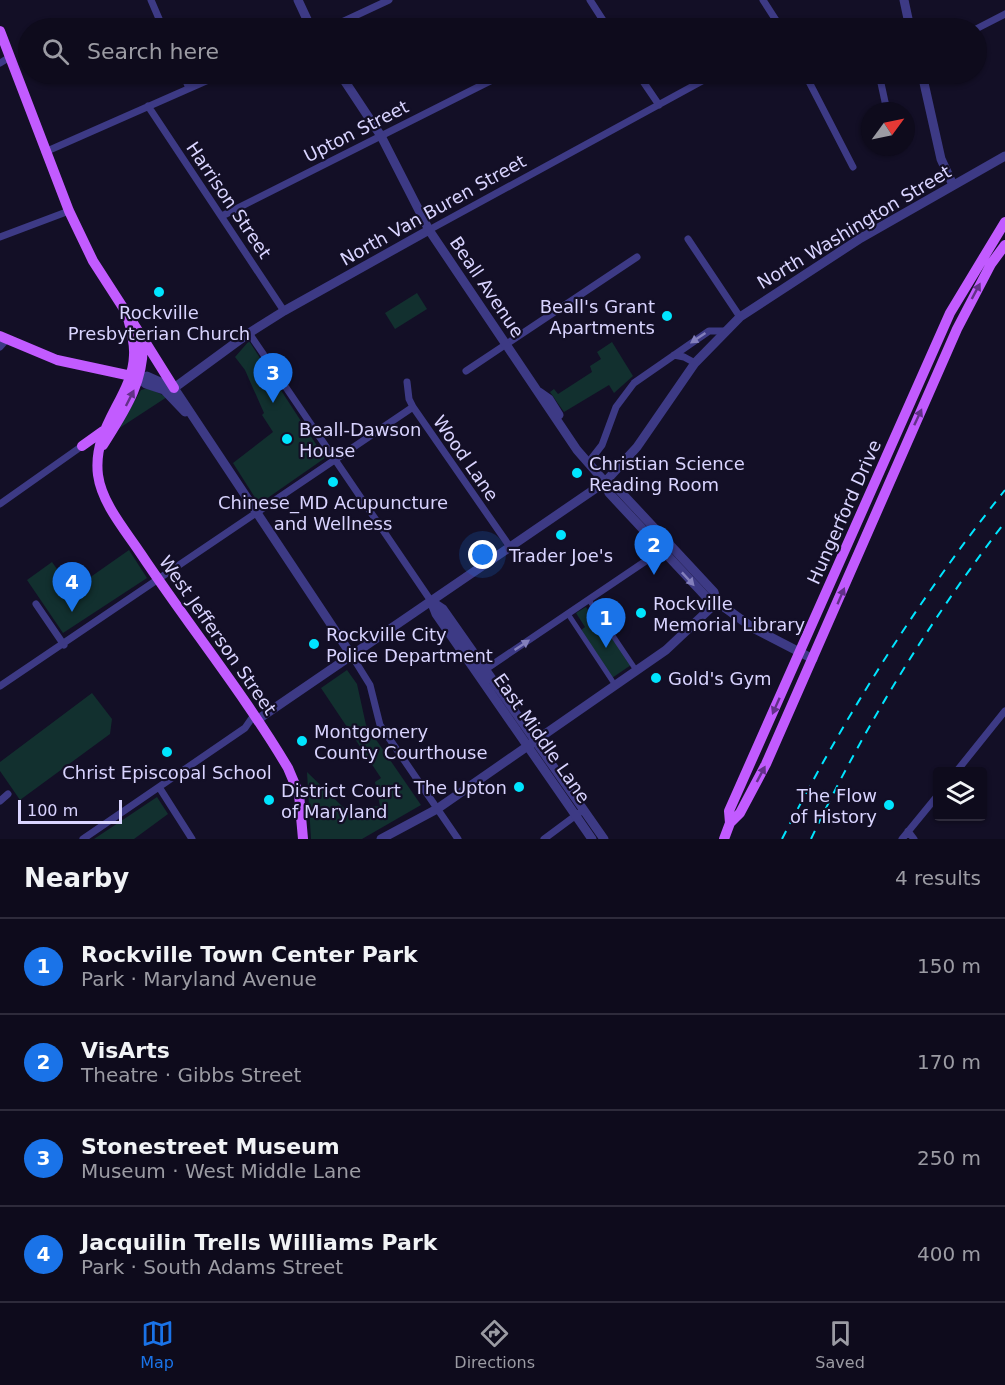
<!DOCTYPE html>
<meta charset="utf-8">
<style>
:root{--surface:#0e0b1c;--page:#1c1929;--text:#f1f3f6;--muted:#9b9ba3;--line:#2e2b3b;--accent:#1a73e8}
body{margin:0;font-family:"DejaVu Sans",sans-serif;background:var(--page);color:var(--text)}
.controls{position:absolute;right:18px;bottom:18px;display:grid;overflow:hidden;border-radius:6px;box-shadow:0 2px 4px #0004}
.controls button{width:54px;height:54px;display:grid;place-items:center;padding:0;border:0;border-bottom:2px solid var(--line);background:var(--surface);color:var(--text);font:30px sans-serif}
.compass{position:absolute;left:861px;top:102px;width:54px;height:54px;border-radius:50%;background:var(--surface);box-shadow:0 2px 4px #0004;rotate:57deg}
.scale{position:absolute;left:18px;bottom:15px;width:104px;box-sizing:border-box;padding-left:6px;border:3px solid #d9d4ff;border-top:0;font-size:16px;line-height:21px;white-space:nowrap;color:#d9d4ff;-webkit-text-stroke:4px #130f26;paint-order:stroke}
.you{position:absolute;left:483px;top:555px;width:21px;height:21px;margin:-15px;border:4px solid #fff;border-radius:50%;background:#1a73e8;box-shadow:0 0 0 9px #1a73e833}
.badge{display:grid;place-items:center;width:39px;height:39px;border-radius:50%;background:var(--accent);color:#fff;font-size:20px;font-weight:700}
.pin{position:absolute;translate:-50% -50px;filter:drop-shadow(0 2px 3px #0008)}
.pin::after{content:'';position:absolute;top:32px;width:21px;height:18px;background:inherit;clip-path:polygon(0 0,100% 0,50% 100%)}
.list{margin:0;padding:0;list-style:none}
h2{display:flex;justify-content:space-between;align-items:center;height:78px;margin:0;padding:0 24px;font-size:26px}
h2 small{font-size:20px;font-weight:400;color:var(--muted)}
.list li{display:grid;grid-template-columns:39px 1fr auto;gap:18px;align-items:center;box-sizing:border-box;height:96px;padding:0 24px;border-top:2px solid var(--line)}
.list b{display:block;font-size:22px;white-space:nowrap}
.list p{margin:0;font-size:20px;white-space:nowrap;color:var(--muted)}
.list em{font-size:20px;font-style:normal;color:var(--muted)}
.icon{flex:none;width:33px;height:33px;fill:none;stroke:currentColor;stroke-width:2;stroke-linecap:round;stroke-linejoin:round}
.map{position:relative;flex:none;width:1005px;height:839px;overflow:hidden}
.search{position:absolute;background:var(--surface);box-shadow:0 2px 4px #0004;left:18px;right:18px;top:18px;height:66px;display:flex;align-items:center;gap:15px;box-sizing:border-box;padding:0 21px;border-radius:33px;color:var(--muted);font-size:22px}
.sheet{height:462px;background:var(--surface)}
nav{display:flex;justify-content:space-around;align-items:center;box-sizing:border-box;height:84px;border-top:2px solid var(--line);background:var(--surface);font-size:16px;color:var(--muted)}
nav a{display:grid;justify-items:center;gap:3px}
nav .on{color:var(--accent)}
.map>svg:first-child{display:block}
</style>
<div class="map">
<svg width="1005" height="839" viewBox="0 0 1005 839">
<rect width="100%" height="100%" fill="#130f26"/>
<!-- green -->
<path fill="#12302f" d="M417,293L427,309L395,329L385,313Z
M249,341L325,458L259,504L233,463L273,432L262,415L264,413L245,370L235,357Z
M612,342L633,376L614,393L609,385L564,412L550,392L554,389L558,394L592,372L590,366L601,359L597,352Z
M148,388L167,397L118,429L141,390Z
M129,550L147,578L63,633L27,580L52,562L72,590Z
M586,607L595,621L600,618L631,665L612,678L580,631L585,627L576,613Z
M347,670L357,684L366,725L421,805L362,839H311L307,772L345,809L380,806L375,782L381,778L321,688Z
M92,693L112,719L110,734L20,800L0,771V762Z
M157,797L168,814L134,839H94Z"/>
<g fill="none" stroke-linecap="round" stroke-linejoin="round">
<!-- pedestrian -->
<path stroke="#3d3a85" stroke-width="5" d="M589,600L636,670
M568,614L615,685"/>
<!-- minor -->
<path stroke="#3d3a85" stroke-width="7" d="M151,0L163,28
M590,0L608,28
M763,0L781,28
M329,28L389,0
M593,28L604,22
M976,29L1005,14
M0,63L10,57
M183,74L189,88
M638,74L659,105
M805,74L853,167
M879,74L887,111
M148,106L284,311
M45,152L222,74
M222,216L504,74
M429,230L715,74
M0,237L69,211
M688,239L740,317
M249,333L431,601
M0,347L7,339
M674,355L684,357L695,363
M466,371L637,257
M407,382L409,399L413,407L510,547
M588,463L602,445L616,407L634,383L709,331H724
M0,504L82,446
M36,604L64,645
M352,656L370,685L380,725L458,839
M483,671L665,548
M0,686L413,407
M956,772L1005,711
M159,787L192,839
M0,801L8,794
M908,831L914,839
M83,839L245,728L254,715
M544,839L579,813
M902,839L938,795"/>
<!-- tertiary -->
<path stroke="#3d3a85" stroke-width="9" d="M298,0L311,28
M904,0L910,28
M340,74L381,136L429,230L577,450L605,482L618,489L714,592L717,602
M922,74L941,159L953,185
M139,378L147,376L174,388L352,656
M139,378L146,384L164,390L185,412
M174,388L249,333L284,311L429,230
M539,392L549,399L559,415
M605,482L609,493L709,600L717,602L753,628L813,659
M431,601L443,609L604,839
M431,601L436,614L592,839
M257,720L605,482L637,447L695,363L740,317L861,238L1005,156
M381,839L437,809L666,650L717,602"/>
<!-- primary -->
<path stroke="#c25bff" stroke-width="10" d="M0,31L69,211L93,261L142,337C147,378 124,412 103,445
M126,311C130,326 135,340 134,355C133,397 92,426 98,475C102,504 126,531 141,554C189,626 244,694 288,768L299,794L303,839
M0,336L57,360L136,377
M144,340L174,388
M82,446L103,431
M730,823L729,811L950,313L1005,222
M724,839L730,823L740,813L766,764L957,329L991,264L1005,245"/>
<!-- rail -->
<path stroke="#00e5ff" stroke-width="2" stroke-dasharray="9 8" stroke-linecap="butt" d="M782,839C845,716 919,598 1005,490
M811,839C864,727 930,620 1005,522"/>
</g>
<!-- one-way arrows -->
<defs><path id="oneway-solid" d="M-6-.8H1V-3.2L6.5 0L1 3.2V.8H-6Z" transform="scale(1.5)"/></defs>
<g fill="#623188">
<use href="#oneway-solid" transform="translate(976 291) rotate(-62)"/>
<use href="#oneway-solid" transform="translate(130 398) rotate(-63)"/>
<use href="#oneway-solid" transform="translate(918 417) rotate(-65)"/>
<use href="#oneway-solid" transform="translate(841 596) rotate(-67)"/>
<use href="#oneway-solid" transform="translate(776 706) rotate(114)"/>
<use href="#oneway-solid" transform="translate(761 774) rotate(-62)"/>
</g>
<g fill="#837fbc">
<use href="#oneway-solid" transform="translate(698 338) rotate(146)"/>
<use href="#oneway-solid" transform="translate(688 579) rotate(47)"/>
<use href="#oneway-solid" transform="translate(522 645) rotate(-34)"/>
</g>
<!-- markers -->
<g fill="#00e5ff" stroke="#130f26" stroke-width="2">
<circle cx="159" cy="292" r="6"/>
<circle cx="667" cy="316" r="6"/>
<circle cx="287" cy="439" r="6"/>
<circle cx="577" cy="473" r="6"/>
<circle cx="333" cy="482" r="6"/>
<circle cx="561" cy="535" r="6"/>
<circle cx="641" cy="613" r="6"/>
<circle cx="314" cy="644" r="6"/>
<circle cx="656" cy="678" r="6"/>
<circle cx="302" cy="741" r="6"/>
<circle cx="167" cy="752" r="6"/>
<circle cx="519" cy="787" r="6"/>
<circle cx="269" cy="800" r="6"/>
<circle cx="889" cy="805" r="6"/>
</g>
<g text-anchor="middle" dominant-baseline="central" stroke-width="4.5" stroke-linejoin="round" paint-order="stroke">
<!-- street labels -->
<g font-size="18" fill="#d9d4ff" stroke="#130f26">
<text transform="translate(356 131) rotate(-27)">Upton Street</text>
<text transform="translate(229 200) rotate(56)">Harrison Street</text>
<text transform="translate(433 210) rotate(-29)">North Van Buren Street</text>
<text transform="translate(854 227) rotate(-31)">North Washington Street</text>
<text transform="translate(487 287) rotate(56)">Beall Avenue</text>
<text transform="translate(466 458) rotate(55)">Wood Lane</text>
<text transform="translate(844 512) rotate(-66)">Hungerford Drive</text>
<text transform="translate(218 635) rotate(55)">West Jefferson Street</text>
<text transform="translate(542 738) rotate(55)">East Middle Lane</text>
</g>
<!-- poi labels -->
<g font-size="18" fill="#d9d4ff" stroke="#130f26" text-anchor="start">
<text x="655" y="306" text-anchor="end">Beall's Grant<tspan x="655" dy="21">Apartments</tspan></text>
<text x="159" y="312" text-anchor="middle">Rockville<tspan x="159" dy="21">Presbyterian Church</tspan></text>
<text x="299" y="429">Beall-Dawson<tspan x="299" dy="21">House</tspan></text>
<text x="589" y="463">Christian Science<tspan x="589" dy="21">Reading Room</tspan></text>
<text x="333" y="502" text-anchor="middle">Chinese_MD Acupuncture<tspan x="333" dy="21">and Wellness</tspan></text>
<text x="561" y="555" text-anchor="middle">Trader Joe's</text>
<text x="653" y="603">Rockville<tspan x="653" dy="21">Memorial Library</tspan></text>
<text x="326" y="634">Rockville City<tspan x="326" dy="21">Police Department</tspan></text>
<text x="668" y="678">Gold's Gym</text>
<text x="314" y="731">Montgomery<tspan x="314" dy="21">County Courthouse</tspan></text>
<text x="167" y="772" text-anchor="middle">Christ Episcopal School</text>
<text x="507" y="787" text-anchor="end">The Upton</text>
<text x="281" y="790">District Court<tspan x="281" dy="21">of Maryland</tspan></text>
<text x="877" y="795" text-anchor="end">The Flow<tspan x="877" dy="21">of History</tspan></text>
</g>
</g>
</svg>
<div class="controls">
<button><svg class="icon" aria-label="layers" viewBox="0 0 24 24"><path d="M12 4l9 5-9 5-9-5zM3 14l9 5 9-5"/></svg></button>
</div>
<svg class="compass" viewBox="-18 -18 36 36"><path d="M0-13l5 13h-10z" fill="#e53935"/><path d="M0 13l5-13h-10z" fill="#9b9ba3"/></svg>
<div class="scale">100 m</div>
<div class="you"></div>
<div class="pin badge" style="left:606px;top:648px">1</div>
<div class="pin badge" style="left:654px;top:575px">2</div>
<div class="pin badge" style="left:273px;top:403px">3</div>
<div class="pin badge" style="left:72px;top:612px">4</div>
<div class="search"><svg class="icon" aria-label="search" viewBox="0 0 24 24"><circle cx="10" cy="10" r="6"/><path d="M15 15l6 6"/></svg>Search here</div>
</div>
<section class="sheet">
<h2>Nearby<small>4 results</small></h2>
<ul class="list">
<li><span class="badge">1</span><div><b>Rockville Town Center Park</b><p>Park · Maryland Avenue</p></div><em>150 m</em></li>
<li><span class="badge">2</span><div><b>VisArts</b><p>Theatre · Gibbs Street</p></div><em>170 m</em></li>
<li><span class="badge">3</span><div><b>Stonestreet Museum</b><p>Museum · West Middle Lane</p></div><em>250 m</em></li>
<li><span class="badge">4</span><div><b>Jacquilin Trells Williams Park</b><p>Park · South Adams Street</p></div><em>400 m</em></li>
</ul>
</section>
<nav>
<a class="on"><svg class="icon" aria-label="map" viewBox="0 0 24 24"><path d="M3 6l6-2 6 2 6-2v14l-6 2-6-2-6 2zM9 4v14M15 6v14"/></svg>Map</a>
<a><svg class="icon" aria-label="directions" viewBox="0 0 24 24"><path d="M12 3l9 9-9 9-9-9zM9 14v-3h6M13 9l2 2-2 2"/></svg>Directions</a>
<a><svg class="icon" aria-label="saved" viewBox="0 0 24 24"><path d="M7 4h10v16l-5-4-5 4z"/></svg>Saved</a>
</nav>
